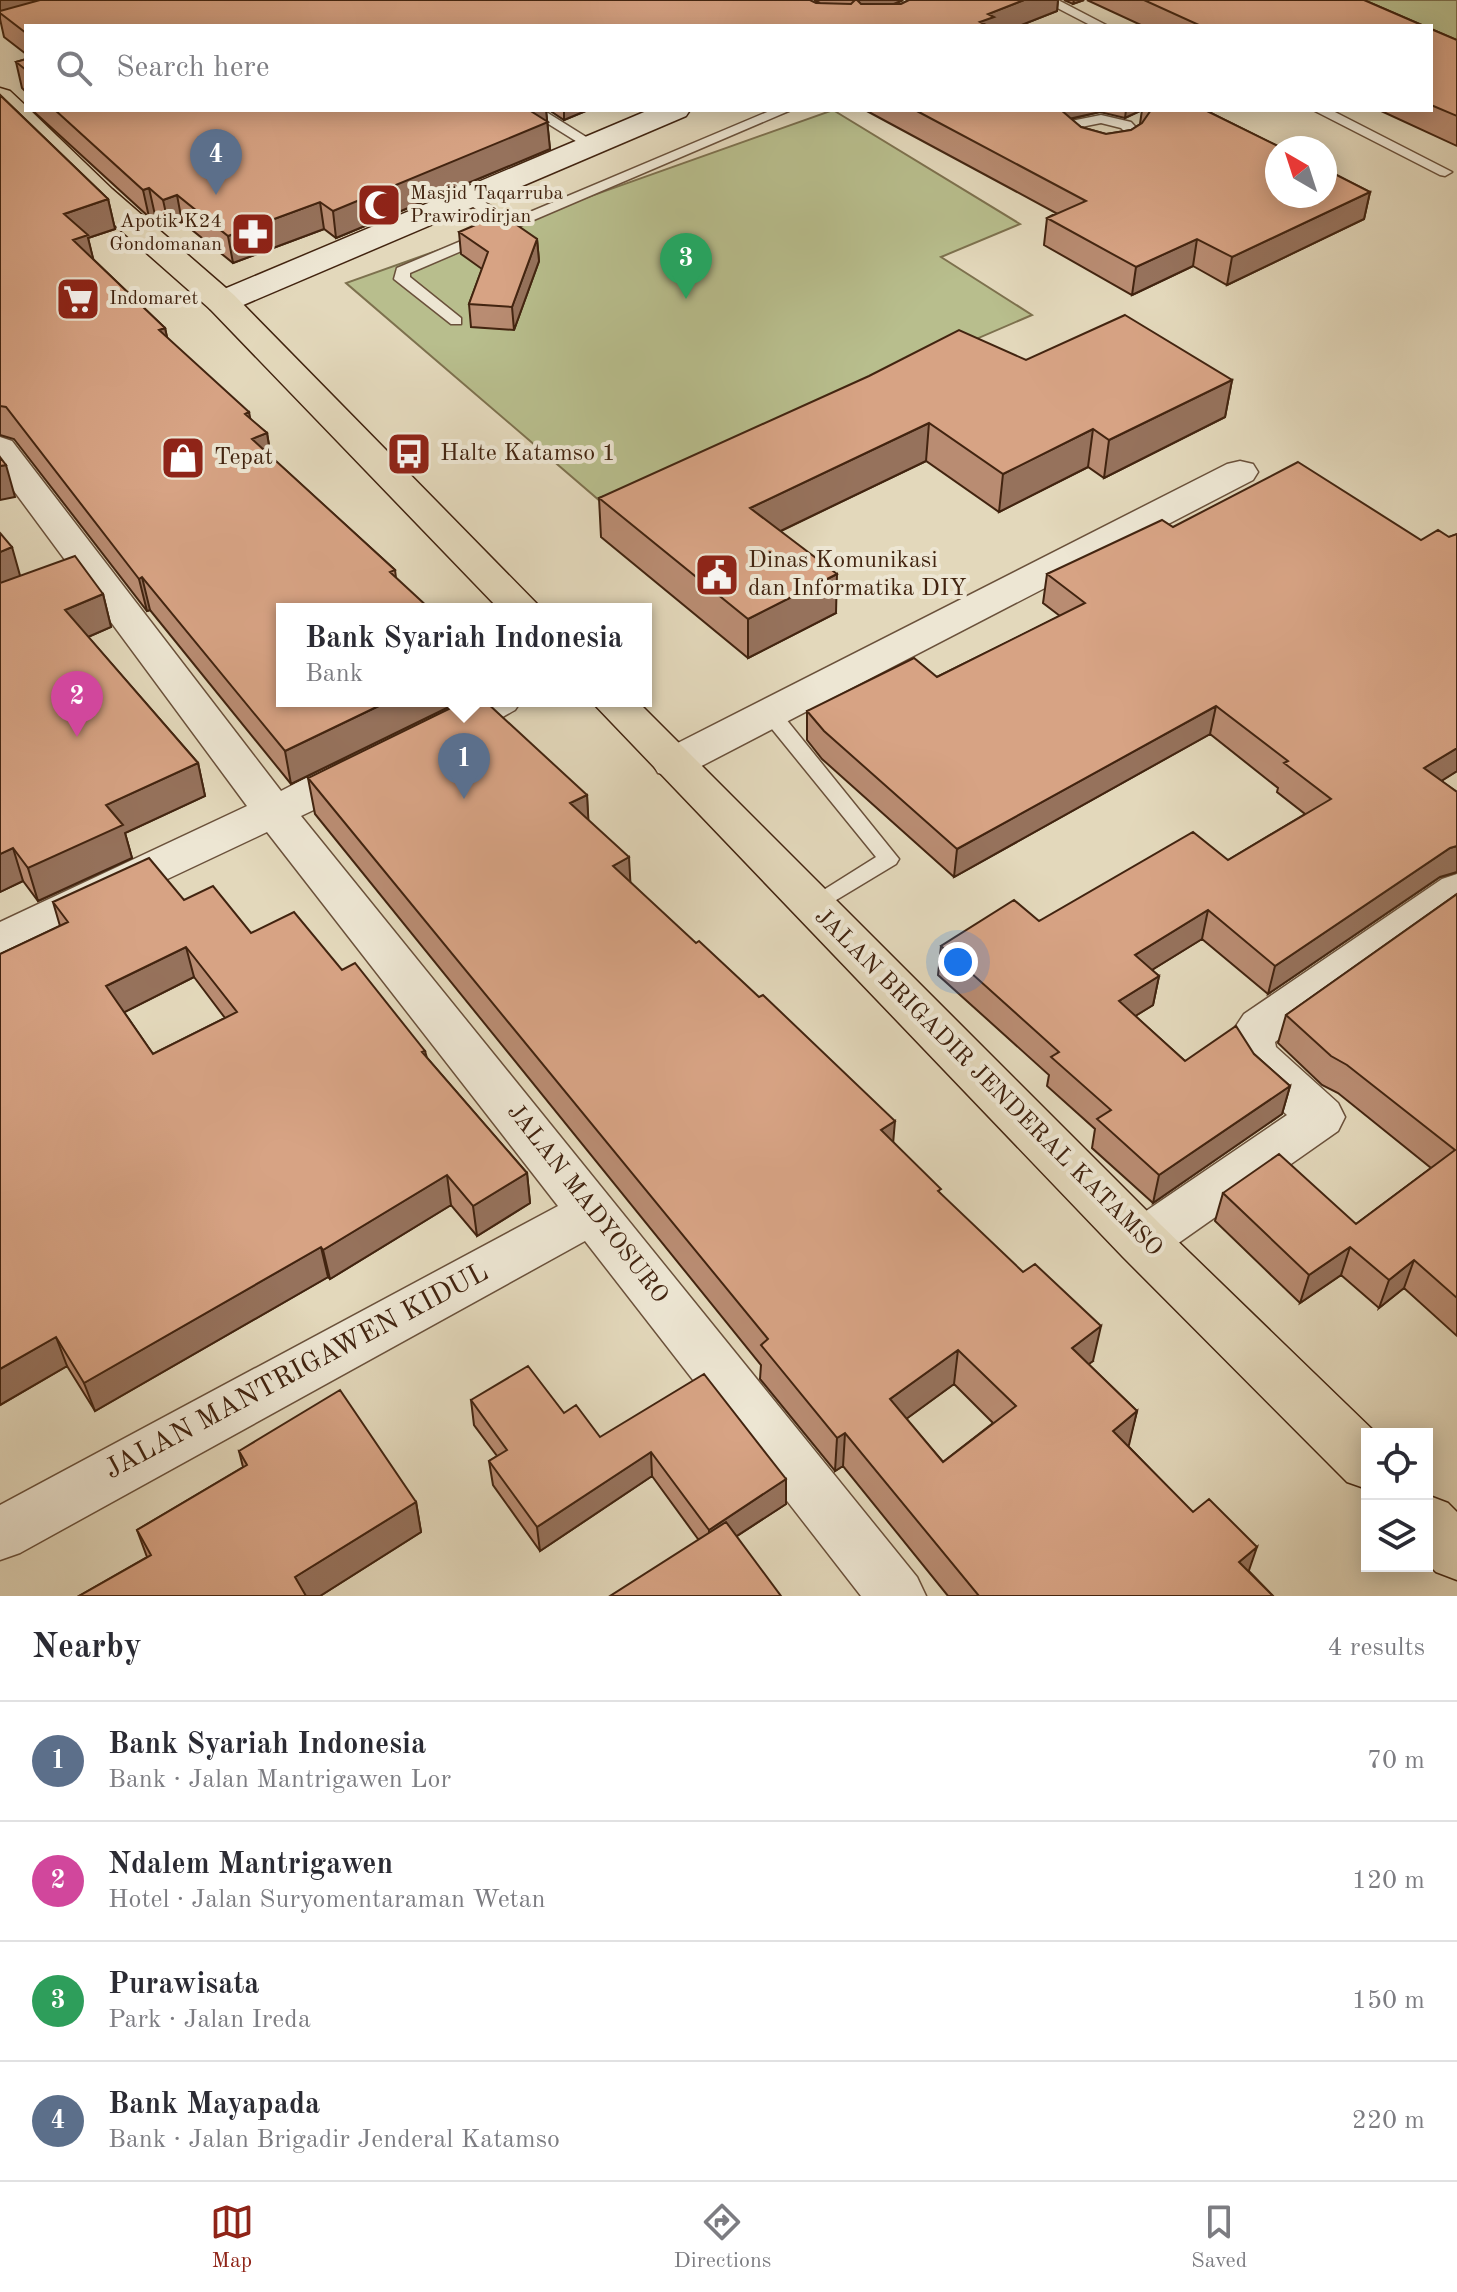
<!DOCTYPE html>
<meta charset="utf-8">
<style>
:root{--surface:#fff;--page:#f2f2f3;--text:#2b2b33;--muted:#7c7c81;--line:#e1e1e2;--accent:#8f2418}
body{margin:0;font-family:"Old Standard TT",serif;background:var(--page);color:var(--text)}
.controls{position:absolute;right:24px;bottom:24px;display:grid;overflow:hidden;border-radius:0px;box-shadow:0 4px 20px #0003}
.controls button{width:72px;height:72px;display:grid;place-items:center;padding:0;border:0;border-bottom:2px solid var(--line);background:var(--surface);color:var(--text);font:40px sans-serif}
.compass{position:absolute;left:1265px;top:136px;width:72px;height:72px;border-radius:50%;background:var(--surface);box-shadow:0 4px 20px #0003;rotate:321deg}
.you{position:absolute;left:958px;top:962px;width:28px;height:28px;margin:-20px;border:6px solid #fff;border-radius:50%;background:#1a73e8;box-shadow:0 0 0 12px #1a73e833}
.badge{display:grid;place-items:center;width:52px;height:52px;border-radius:50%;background:var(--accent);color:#fff;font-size:26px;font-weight:700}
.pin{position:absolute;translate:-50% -66px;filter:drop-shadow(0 2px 4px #0008)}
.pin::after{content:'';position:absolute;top:42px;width:28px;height:24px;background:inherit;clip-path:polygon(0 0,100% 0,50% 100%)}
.popup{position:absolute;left:276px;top:603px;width:376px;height:104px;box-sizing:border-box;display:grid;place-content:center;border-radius:0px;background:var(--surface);filter:drop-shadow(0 2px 6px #0005);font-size:26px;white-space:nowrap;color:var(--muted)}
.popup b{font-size:30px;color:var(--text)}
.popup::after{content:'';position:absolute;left:50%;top:100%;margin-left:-16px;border:16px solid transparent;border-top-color:var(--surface)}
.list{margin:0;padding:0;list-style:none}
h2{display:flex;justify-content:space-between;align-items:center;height:104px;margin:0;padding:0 32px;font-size:34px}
h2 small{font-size:26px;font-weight:400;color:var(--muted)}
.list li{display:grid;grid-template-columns:52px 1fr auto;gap:24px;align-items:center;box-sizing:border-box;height:120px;padding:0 32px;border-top:2px solid var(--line)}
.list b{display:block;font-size:30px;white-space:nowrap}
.list p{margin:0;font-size:26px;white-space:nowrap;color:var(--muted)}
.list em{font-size:26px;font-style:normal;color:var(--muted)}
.icon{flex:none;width:44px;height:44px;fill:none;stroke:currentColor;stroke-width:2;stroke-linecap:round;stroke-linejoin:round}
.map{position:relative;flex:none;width:1457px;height:1596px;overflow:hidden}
.search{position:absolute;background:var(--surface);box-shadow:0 4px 20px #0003;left:24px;right:24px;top:24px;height:88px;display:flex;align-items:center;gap:20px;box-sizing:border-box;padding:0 28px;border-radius:0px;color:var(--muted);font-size:30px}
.sheet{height:584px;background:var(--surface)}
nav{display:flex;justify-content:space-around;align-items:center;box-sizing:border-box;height:112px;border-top:2px solid var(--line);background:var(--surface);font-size:22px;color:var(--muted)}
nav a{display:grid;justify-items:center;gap:4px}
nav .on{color:var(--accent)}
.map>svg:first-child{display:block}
</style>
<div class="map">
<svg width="1457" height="1596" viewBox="0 0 1457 1596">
<rect width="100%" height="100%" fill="#e3d8bb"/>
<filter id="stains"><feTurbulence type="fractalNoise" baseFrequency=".0025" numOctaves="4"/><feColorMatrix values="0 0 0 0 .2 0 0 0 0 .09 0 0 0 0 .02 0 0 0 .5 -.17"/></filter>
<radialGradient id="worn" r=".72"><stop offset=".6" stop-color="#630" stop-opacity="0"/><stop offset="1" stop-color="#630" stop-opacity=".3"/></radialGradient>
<!-- green -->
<path fill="#b8be8d" stroke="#7d714e" stroke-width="2" d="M1346,0H1457V47L1431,36V26H1408Z
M833,110L1020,224L941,257L1032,315L600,501L346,283Z"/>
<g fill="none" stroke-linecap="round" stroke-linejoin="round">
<!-- lane casing -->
<g stroke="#6a513b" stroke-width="3">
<path id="lane" d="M1042,0H1058L1108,26H1092Z
M526,110H543L599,145L587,148Z
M772,110H791L410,273V277L461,318V324H451L394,279L397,268L499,225L463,200V194H473L511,220Z
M1313,110H1331L1452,172L1445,176L1440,175Z
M1101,115L1131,122L1145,137C1126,168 1080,162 1060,135L1071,121ZM1101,123L1121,128L1131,138C1116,157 1089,151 1074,135L1081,127Z
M770,707L777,708L899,859L896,864L813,914L806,911L802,906L806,901L876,857L763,718L760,713Z"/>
</g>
<!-- street casing -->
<g stroke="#6a513b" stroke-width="3">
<path id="street" d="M0,437L12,441L281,791C310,777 347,750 379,759L385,769L379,779L301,816L917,1577L926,1596H861L585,1241L20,1553L0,1560V1505L558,1206L267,832L0,958V922L247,806L0,472Z
M1240,461L1253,464L1258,472L1253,480L688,773L673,777L658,773L652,763L658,753L1227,464Z
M468,701H521L515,710C489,724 457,749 427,741L421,731L427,721Z
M1457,874V912L1275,1042L1276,1047L1338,1103L1345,1117L1338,1131L1160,1256L1142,1262L1124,1256L1117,1241L1124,1226L1287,1115C1262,1092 1231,1073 1228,1038L1244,1014L1442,879Z"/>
</g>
<!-- secondary casing -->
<g stroke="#422410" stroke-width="3">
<path id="secondary" d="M649,110H690L686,116L234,309L222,312L210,309L205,302L210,295Z"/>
</g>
<!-- primary casing -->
<g stroke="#422410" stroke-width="3">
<path id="primary" d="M0,88L10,91L26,106V110H30L112,189L234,295L542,609H499L210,309L90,203L0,114Z
M591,701H637L1161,1225L1377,1434H1367V1489L1347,1482L1123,1257Z
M1427,1495L1448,1503L1457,1512V1580L1436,1572L1427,1563Z"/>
</g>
<!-- lane -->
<use href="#lane" fill="#ede6d3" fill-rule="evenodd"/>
<!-- street -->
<use href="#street" fill="#ede6d3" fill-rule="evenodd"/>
<!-- secondary -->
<use href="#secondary" fill="#ede6d3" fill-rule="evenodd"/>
<!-- primary -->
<use href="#primary" fill="#e3d8bb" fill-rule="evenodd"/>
</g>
<!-- wall -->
<path fill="#b98c72" stroke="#422410" stroke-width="2" fill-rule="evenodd" d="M0,0L820,3L814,0H903L895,4H901L909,0H1058L1057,11L1019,26H26V54L4,37L0,19Z
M1064,0H1084L1073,4Z
M1087,0H1364L1424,26H1143Z
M1431,29L1457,40V146L1379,110H1431Z
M26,59V94L25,91L22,88L16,62Z
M0,95L108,199L115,229L88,238L93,259L165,328L167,338L250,419L267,433L271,457L395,570L396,578L282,609L455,704L291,784L150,610L147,611L14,439L0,435Z
M32,110H546L550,149L336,238L324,229L233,263L182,222L169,227L155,215L149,217Z
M549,110H588L564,120Z
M865,110H1205L1370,192L1364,219L1227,285L1193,266L1132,295L1044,245L1047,218L1056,213ZM1142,110L1140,124L1131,130L1106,134L1081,127L1070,119L1100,112L1125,118Z
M459,232L537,239L539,261L514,330L471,327L469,304L482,269L461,254Z
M1026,360L1232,380L1225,417L1104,478L1088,467L999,512L926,461L781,531L836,613L748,658L601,537L599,498Z
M1173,527L1421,540L1449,537L1457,534V771L1441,781L1457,792V872L1440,877L1268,994L1202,939L1152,970L1159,976L1153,1005L1135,1016L1185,1061L1254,1054L1290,1086L1282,1114L1153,1203L1092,1148L1095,1129L1047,1086L1049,1075L938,975L941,946L1039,921L1228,860L1305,814L1277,792L1278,788L1210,734L954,877L822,759L807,740V711L937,677L1060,616L1043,603L1047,574Z
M20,576L103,594L111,627L88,637L198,763L205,796L125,833L132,858L38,901L23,881L0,892Z
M308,778L587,795L588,820L630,882L893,1142L1093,1361L1088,1364L1137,1411L1128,1446L1273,1596H948L843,1466L835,1471L760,1379L761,1365L315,814ZM954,1384L993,1423L943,1462L906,1419Z
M1457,894V1336L1404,1288L1379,1308L1341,1275L1300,1303L1215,1221L1223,1193L1356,1224L1431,1168L1338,1093L1322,1085L1278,1043L1286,1015Z
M184,900L251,933L342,970L425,1051L427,1058L527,1173L530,1203L477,1236L451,1205L330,1279L328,1277L95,1411L67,1366L0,1405V954L60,926L53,902ZM194,977L225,1018L153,1054L124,1012Z
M471,1400L564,1413L600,1437L786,1479V1504L737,1536L698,1539L652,1476L540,1551L493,1485L489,1461L497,1456L474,1425Z
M239,1451L416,1502L421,1532L320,1596H79L147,1557L137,1530L243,1467Z"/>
<!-- shaded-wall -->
<path fill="#96725c" stroke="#422410" stroke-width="2" d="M0,0H54L0,13Z
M859,0H903L863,17L857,26Z
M1024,0H1058L1057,11L1019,26H980V22L988,14Z
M1074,0H1084L1073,4Z
M526,110H546L550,149L336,238L333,211Z
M564,110H588L564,120Z
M1061,110H1101L1100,112L1069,119L1058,137Z
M1126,110H1142L1125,118Z
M149,188L155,215L149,217L143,190Z
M1370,192L1364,219L1227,285L1232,257Z
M177,195L182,222L169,227L163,200Z
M108,199L115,229L88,238L95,266L80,271L64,214Z
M320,202L324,229L233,263L228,236Z
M537,239L539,261L514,330L512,307Z
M1197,239L1193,266L1132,295L1136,267Z
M165,328L172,359L159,330Z
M1232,380L1225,417L1104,478L1109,440Z
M249,412L254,438L267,433L272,465L257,471L245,414Z
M929,423L926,461L749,546L750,508Z
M1093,429L1088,467L999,512L1003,474Z
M6,465L15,497L0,500V466Z
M12,547L21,579L0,588V552Z
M837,574L836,613L748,658V619Z
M142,577L150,610L147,611L139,579Z
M103,594L111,627L74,643L65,610Z
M389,701H454L455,704L291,784L285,751Z
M1216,706L1210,734L954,877L957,849Z
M1457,748V771L1416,797L1424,768Z
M198,763L205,796L125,833L132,858L38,901L28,868L106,805Z
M587,795L589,830L570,803Z
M1457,846V872L1440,877L1268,994L1275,966L1450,848Z
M13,848L23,881L0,892V854Z
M629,857L631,893L613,866Z
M1208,910L1202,939L1129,984L1135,955Z
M186,947L194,977L115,1017L106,986Z
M1159,976L1153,1005L1113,1030L1119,1001Z
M1290,1086L1282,1114L1153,1203L1159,1175Z
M895,1121L892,1156L881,1130Z
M527,1173L530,1203L477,1236L473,1206Z
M447,1175L451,1205L330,1279L323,1250Z
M321,1247L328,1277L95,1411L84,1383Z
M1350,1247L1341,1275L1300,1303L1309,1275Z
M1414,1260L1404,1288L1379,1308L1389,1280Z
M1101,1326L1093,1361L1065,1382L1072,1348Z
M56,1337L67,1366L0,1405V1369Z
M958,1350L954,1384L887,1433L890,1399Z
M1137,1411L1129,1445L1105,1464L1113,1431Z
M845,1433L843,1466L835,1471L837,1438Z
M651,1452L652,1476L540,1551L537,1527Z
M786,1479V1504L709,1554V1530Z
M416,1502L421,1532L320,1596H300L295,1577Z
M1257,1547L1246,1579L1239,1562Z"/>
<!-- building -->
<path fill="#d7a384" stroke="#422410" stroke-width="2" fill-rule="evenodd" d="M40,0H810L816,3L851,4L854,1L853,0H859L858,1L861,4H901L909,0H1024L988,14L994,17L980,22L988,26H26V33L0,13V11Z
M1144,0H1364L1424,26H1201Z
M1431,29L1457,40V116L1431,105Z
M26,59V70L16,62Z
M0,95L108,199L64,214L88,235L73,240L165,328L159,330L249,412L245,414L267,433L252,439L395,570L390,572L430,609H282V701H389L285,751L142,577L139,579L6,407L0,406Z
M55,110H529L548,122L333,211L320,202L228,236L177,195L163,200L149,188L143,190Z
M915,110H1061L1081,127L1106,134L1131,130L1142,123L1151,110H1205L1282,148H1277V196H1325V169L1370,192L1232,257L1197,239L1136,267L1047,218L1086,201Z
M501,214L537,239L512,307L469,304L488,252L459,232Z
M1125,315L1232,380L1109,440L1093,429L1003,474L929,423L750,508L837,574L748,619L599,498L869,376L959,330L1026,360Z
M0,457L6,465L0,466Z
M1298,462L1421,540L1438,530L1449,537L1457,534V748L1424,768L1457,792V846L1450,848L1275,966L1208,910L1135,955L1159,976L1119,1001L1185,1061L1236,1026L1254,1054L1290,1086L1159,1175L1097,1119L1111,1110L1051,1057L1059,1052L941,946L1014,900L1039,921L1193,832L1228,860L1331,799L1284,763L1288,761L1216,706L957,849L824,731L807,711L914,658L937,677L1085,603L1047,574L1162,520L1173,527Z
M0,533L12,547L0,552Z
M75,556L103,594L65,610L198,763L106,805L123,825L28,868L13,848L0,854V583Z
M465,701H485L587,795L570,803L629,857L613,866L696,943L699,941L759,997L763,995L895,1121L881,1130L941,1189L938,1191L1023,1272L1035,1264L1101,1326L1072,1348L1137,1411L1113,1431L1193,1512L1209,1499L1257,1547L1239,1562L1273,1596H979L845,1433L837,1438L761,1345L768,1339L308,778ZM958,1350L1016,1406L943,1462L890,1399Z
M149,858L184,900L213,886L251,933L294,912L342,970L355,963L425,1051L422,1052L527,1173L473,1206L447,1175L323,1250L321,1247L84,1383L56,1337L0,1369V954L68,922L53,902ZM186,947L237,1012L153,1054L106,986Z
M1457,894V1298L1414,1260L1389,1280L1350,1247L1309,1275L1223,1193L1279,1154L1356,1224L1455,1150L1347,1065L1331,1056L1286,1015Z
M528,1366L564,1413L576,1405L600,1437L704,1374L786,1479L709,1530L651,1452L537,1527L489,1461L507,1450L471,1400Z
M340,1390L416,1502L295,1577L306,1596H79L151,1555L137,1530L247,1465L239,1451Z
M726,1522L781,1596H610Z"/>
<!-- icons -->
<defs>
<g id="mosque-square" transform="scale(2.3)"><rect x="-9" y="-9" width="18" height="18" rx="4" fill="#8f2418" stroke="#ede6d3"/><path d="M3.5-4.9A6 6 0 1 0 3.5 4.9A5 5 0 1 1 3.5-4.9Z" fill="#fff"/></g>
<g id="pharmacy-square" transform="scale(2.3)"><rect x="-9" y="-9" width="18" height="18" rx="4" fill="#8f2418" stroke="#ede6d3"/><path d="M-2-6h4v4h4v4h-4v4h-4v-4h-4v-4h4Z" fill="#fff"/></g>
<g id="supermarket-square" transform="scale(2.3)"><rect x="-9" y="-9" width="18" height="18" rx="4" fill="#8f2418" stroke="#ede6d3"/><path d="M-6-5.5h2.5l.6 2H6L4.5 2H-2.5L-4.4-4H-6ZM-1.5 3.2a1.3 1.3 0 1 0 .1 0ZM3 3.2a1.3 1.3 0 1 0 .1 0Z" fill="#fff"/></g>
<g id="bus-square" transform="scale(2.3)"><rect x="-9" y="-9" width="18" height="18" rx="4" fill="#8f2418" stroke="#ede6d3"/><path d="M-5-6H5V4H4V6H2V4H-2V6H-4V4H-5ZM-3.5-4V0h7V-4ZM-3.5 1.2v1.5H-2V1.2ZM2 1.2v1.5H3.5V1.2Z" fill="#fff"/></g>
<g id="shop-square" transform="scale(2.3)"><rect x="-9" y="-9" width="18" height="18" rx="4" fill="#8f2418" stroke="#ede6d3"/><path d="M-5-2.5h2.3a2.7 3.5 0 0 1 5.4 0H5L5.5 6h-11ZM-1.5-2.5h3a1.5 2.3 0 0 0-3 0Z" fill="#fff"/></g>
<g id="civic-square" transform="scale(2.3)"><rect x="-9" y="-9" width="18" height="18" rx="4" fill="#8f2418" stroke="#ede6d3"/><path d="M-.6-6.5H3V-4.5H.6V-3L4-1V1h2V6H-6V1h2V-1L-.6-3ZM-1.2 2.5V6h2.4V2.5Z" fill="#fff"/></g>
</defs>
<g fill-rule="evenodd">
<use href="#mosque-square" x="379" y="205"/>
<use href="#pharmacy-square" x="253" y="234"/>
<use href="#supermarket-square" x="78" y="299"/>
<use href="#bus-square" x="409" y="454"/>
<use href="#shop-square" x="183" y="458"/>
<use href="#civic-square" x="717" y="575"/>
</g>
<g text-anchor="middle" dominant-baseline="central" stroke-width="8" stroke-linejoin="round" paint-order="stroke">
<!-- far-poi labels -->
<g font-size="20" fill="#422410" stroke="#ede6d3" text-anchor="start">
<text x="410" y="194">Masjid Taqarruba<tspan x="410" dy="23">Prawirodirjan</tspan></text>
<text x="222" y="222" text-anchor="end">Apotik K24<tspan x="222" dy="23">Gondomanan</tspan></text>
<text x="109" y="299">Indomaret</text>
</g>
<!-- poi labels -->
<g font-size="24" fill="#422410" stroke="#ede6d3" text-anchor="start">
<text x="440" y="454">Halte Katamso 1</text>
<text x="214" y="458">Tepat</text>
<text x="748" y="561">Dinas Komunikasi<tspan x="748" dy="28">dan Informatika DIY</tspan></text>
</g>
<!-- street labels -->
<g font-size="24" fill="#422410" stroke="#ede6d3">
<text transform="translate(988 1083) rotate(45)">JALAN BRIGADIR JENDERAL KATAMSO</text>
<text transform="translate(587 1204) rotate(52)">JALAN MADYOSURO</text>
</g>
<!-- near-street labels -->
<g font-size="28" fill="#422410" stroke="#ede6d3">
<text transform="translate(297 1372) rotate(-28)">JALAN MANTRIGAWEN KIDUL</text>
</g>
</g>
<rect width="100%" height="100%" filter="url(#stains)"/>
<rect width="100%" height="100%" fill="url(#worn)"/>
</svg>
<div class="controls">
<button><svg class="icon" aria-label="locate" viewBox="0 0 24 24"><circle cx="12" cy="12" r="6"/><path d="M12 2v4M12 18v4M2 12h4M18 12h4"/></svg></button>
<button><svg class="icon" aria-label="layers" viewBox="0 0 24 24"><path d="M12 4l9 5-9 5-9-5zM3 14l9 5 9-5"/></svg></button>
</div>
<svg class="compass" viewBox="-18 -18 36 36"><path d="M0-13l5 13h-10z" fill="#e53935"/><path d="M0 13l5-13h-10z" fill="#7c7c81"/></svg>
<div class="you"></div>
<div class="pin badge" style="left:464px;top:799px;background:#5c6f8a">1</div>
<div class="popup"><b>Bank Syariah Indonesia</b>Bank</div>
<div class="pin badge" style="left:77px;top:737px;background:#d1479c">2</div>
<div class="pin badge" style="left:686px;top:299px;background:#2e9e5b">3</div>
<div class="pin badge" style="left:216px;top:195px;background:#5c6f8a">4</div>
<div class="search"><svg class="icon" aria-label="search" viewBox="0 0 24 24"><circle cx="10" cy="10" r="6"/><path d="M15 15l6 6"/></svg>Search here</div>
</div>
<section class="sheet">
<h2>Nearby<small>4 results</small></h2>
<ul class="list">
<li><span class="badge" style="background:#5c6f8a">1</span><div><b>Bank Syariah Indonesia</b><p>Bank · Jalan Mantrigawen Lor</p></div><em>70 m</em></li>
<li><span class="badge" style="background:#d1479c">2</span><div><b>Ndalem Mantrigawen</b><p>Hotel · Jalan Suryomentaraman Wetan</p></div><em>120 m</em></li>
<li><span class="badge" style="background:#2e9e5b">3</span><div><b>Purawisata</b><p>Park · Jalan Ireda</p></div><em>150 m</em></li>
<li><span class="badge" style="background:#5c6f8a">4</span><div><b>Bank Mayapada</b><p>Bank · Jalan Brigadir Jenderal Katamso</p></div><em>220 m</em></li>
</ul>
</section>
<nav>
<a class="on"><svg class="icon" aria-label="map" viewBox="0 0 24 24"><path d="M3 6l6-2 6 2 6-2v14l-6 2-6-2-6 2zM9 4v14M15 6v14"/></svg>Map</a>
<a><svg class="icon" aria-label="directions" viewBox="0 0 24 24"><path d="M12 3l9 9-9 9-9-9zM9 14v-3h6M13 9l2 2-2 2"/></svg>Directions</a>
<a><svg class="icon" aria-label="saved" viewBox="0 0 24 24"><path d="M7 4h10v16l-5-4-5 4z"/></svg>Saved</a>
</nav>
